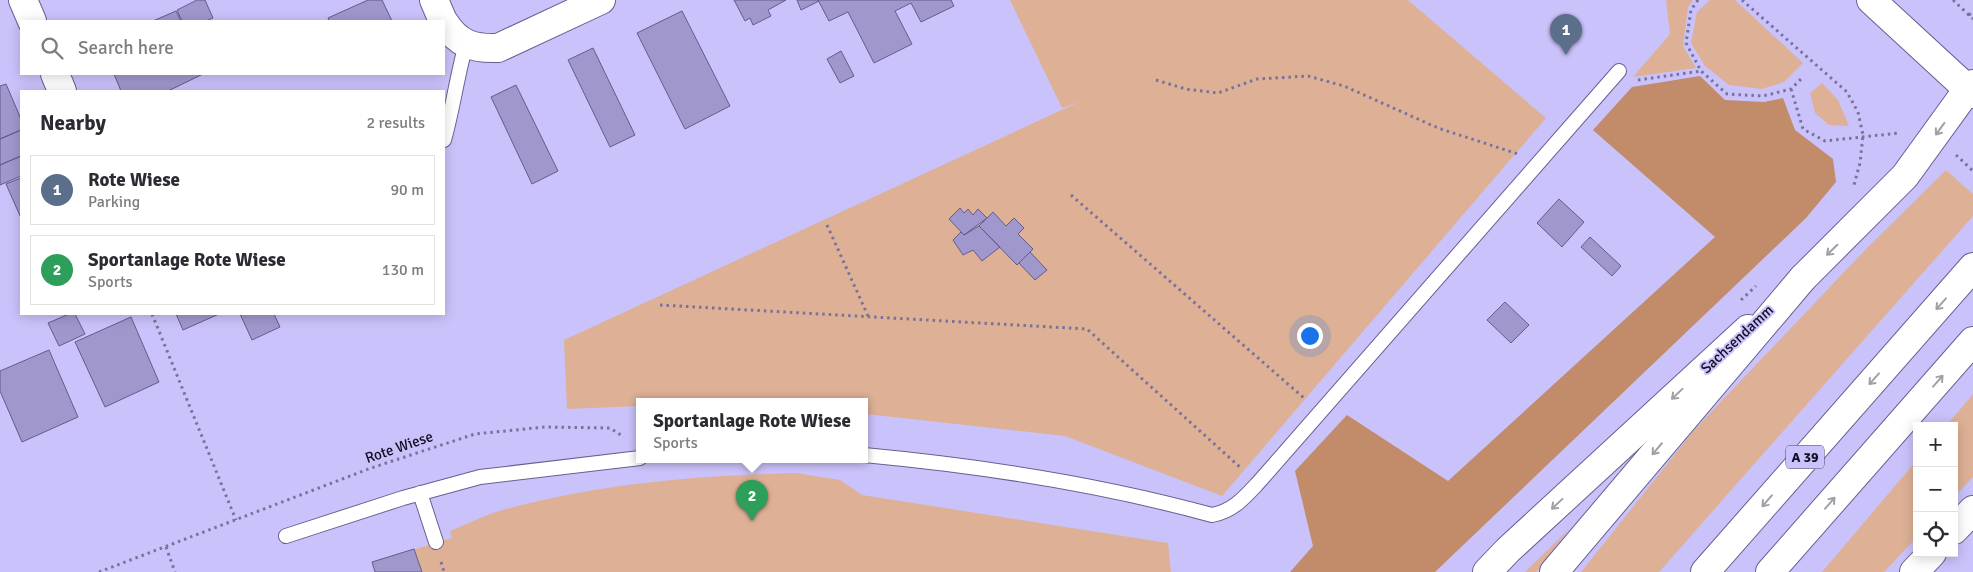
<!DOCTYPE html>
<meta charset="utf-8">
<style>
:root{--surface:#fff;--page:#f2f2f3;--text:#2b2b33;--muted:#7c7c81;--line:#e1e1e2;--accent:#0f766e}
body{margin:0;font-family:Signika,sans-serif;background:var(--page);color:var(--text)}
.controls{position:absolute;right:15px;bottom:15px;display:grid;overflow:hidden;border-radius:0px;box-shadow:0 2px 12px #0003}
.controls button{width:45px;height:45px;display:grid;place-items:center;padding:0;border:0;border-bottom:1px solid var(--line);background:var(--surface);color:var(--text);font:25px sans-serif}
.you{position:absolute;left:1309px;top:335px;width:18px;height:18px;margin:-12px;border:4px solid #fff;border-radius:50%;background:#1a73e8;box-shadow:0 0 0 8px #1a73e833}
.badge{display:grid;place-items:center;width:32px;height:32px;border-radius:50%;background:var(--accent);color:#fff;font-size:16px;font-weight:700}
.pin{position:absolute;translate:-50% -41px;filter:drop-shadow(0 1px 2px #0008)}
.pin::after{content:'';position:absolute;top:26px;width:18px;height:15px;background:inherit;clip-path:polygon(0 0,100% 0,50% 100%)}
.popup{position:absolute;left:636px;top:398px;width:232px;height:65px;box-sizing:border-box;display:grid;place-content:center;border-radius:0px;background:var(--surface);filter:drop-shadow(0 1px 4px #0005);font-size:16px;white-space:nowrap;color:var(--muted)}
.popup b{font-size:19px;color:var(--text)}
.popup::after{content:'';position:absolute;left:50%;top:100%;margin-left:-10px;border:10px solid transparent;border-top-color:var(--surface)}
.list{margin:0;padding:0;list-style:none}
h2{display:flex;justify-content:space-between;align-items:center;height:65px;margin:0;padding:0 20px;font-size:21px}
h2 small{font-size:16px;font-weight:400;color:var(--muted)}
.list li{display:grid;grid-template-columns:32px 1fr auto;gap:15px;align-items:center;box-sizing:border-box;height:70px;margin:0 10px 10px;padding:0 10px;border:1px solid var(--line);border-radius:0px}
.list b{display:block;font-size:19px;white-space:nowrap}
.list p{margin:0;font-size:16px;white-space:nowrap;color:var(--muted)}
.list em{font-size:16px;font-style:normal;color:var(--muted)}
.icon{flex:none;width:28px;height:28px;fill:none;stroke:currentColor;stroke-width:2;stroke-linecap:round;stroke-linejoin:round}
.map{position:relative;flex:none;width:1973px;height:572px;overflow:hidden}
.search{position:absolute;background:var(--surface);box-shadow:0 2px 12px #0003;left:20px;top:20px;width:425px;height:55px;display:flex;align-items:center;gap:12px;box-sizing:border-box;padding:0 18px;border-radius:0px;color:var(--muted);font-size:19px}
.panel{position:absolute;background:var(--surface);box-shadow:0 2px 12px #0003;left:20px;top:90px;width:425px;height:225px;border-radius:0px}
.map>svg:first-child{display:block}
</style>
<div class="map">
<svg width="1973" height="572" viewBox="0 0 1973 572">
<rect width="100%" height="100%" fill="#cac2fa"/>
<!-- green -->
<path fill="#deb196" d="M1010,0H1408L1546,118L1222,496L1065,436L865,414L864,402H640L639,406L567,409L564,340L1079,102L1062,108Z
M1666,0H1693L1688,7L1683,46L1696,68L1633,77L1670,34Z
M1710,0H1735L1803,63L1784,82L1762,89L1729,85L1705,66L1691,43L1697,12Z
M1822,83L1838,100L1849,126L1829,125L1815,113L1810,93Z
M1946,170L1973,194V216L1659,572H1581L1695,429L1866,249Z
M1973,394V477L1954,497V426H1946Z
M1917,460V537L1884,572H1822Z
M796,473L840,480L862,495L1168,543L1171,572H375L372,562L452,538L450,531C466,525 482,516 499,511C595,484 697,475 796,473Z
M1570,528L1536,572H1525Z"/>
<!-- forest -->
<path fill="#c28b6a" d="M1700,76L1725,100L1764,102L1783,98L1795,130L1833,159L1836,182L1806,218L1435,572H1290L1313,546L1295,471L1347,415L1448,481L1715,237L1593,130L1632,87Z"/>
<!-- building -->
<path fill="#a097cd" stroke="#645b8c" d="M197,0H205L213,18L206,21H182L177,10Z
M368,0H382L392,21H329L328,18Z
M734,0H786L768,10L771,16L753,25L750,18L745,21Z
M797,0H818L819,1L801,10Z
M818,0H951L954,6L921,22L911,3L895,11L912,44L874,63L848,12L829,21Z
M176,11L181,21H153Z
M682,11L730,106L685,129L637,33Z
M593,48L635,135L610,147L568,60Z
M841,51L854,76L840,83L827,59Z
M114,74H203L168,91H121Z
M6,84L21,119V130L0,139V86Z
M516,85L558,171L532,184L491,97Z
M21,130V156L0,165V139Z
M21,156V176L0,185V165Z
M21,178V218L6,184Z
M1559,199L1584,222L1562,247L1537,223Z
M960,208L964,213L968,209L973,215L978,209L987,218L964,235L949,219Z
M993,212L1006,226L1014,218L1024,228L1018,234L1033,249L1017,265L979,226Z
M979,226L1000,247L982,261L973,250L963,255L953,240L961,232L964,235Z
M1590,237L1621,266L1612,276L1581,247Z
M1030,252L1047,270L1035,280L1019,263Z
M1505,302L1529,325L1511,343L1487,320Z
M69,314H75L85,334L59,346L48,323Z
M176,314H219L183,330Z
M240,314H274L280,327L252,340Z
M131,317L159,382L105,407L75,342Z
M49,350L78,417L22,442L0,391V371Z
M414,549L422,572H375L372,562Z"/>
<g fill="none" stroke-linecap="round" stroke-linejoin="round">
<!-- service casing -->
<g stroke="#685f91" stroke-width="16">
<path id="service" d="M444,140C453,108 457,76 466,44
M864,455C982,466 1099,484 1212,515C1233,511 1244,498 1258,483L1619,71
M420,493L436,542
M286,536L403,498L480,477L640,458"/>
</g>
<!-- minor casing -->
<g stroke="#685f91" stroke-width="30">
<path id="minor" d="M23,0L32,21
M434,0L443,21
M444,22C458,44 473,49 498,48L601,0
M55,74L62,91"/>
</g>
<!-- tertiary casing -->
<g stroke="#685f91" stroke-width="30">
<path id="tertiary" d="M1487,572L1508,550L1748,329"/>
</g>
<!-- secondary casing -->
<g stroke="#685f91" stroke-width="30">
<path id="secondary" d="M1871,0L1973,94
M1803,278L1905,176L1968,89
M1954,530L1973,510
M1914,572L1932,553"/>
</g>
<!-- motorway casing -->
<g stroke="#685f91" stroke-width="30">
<path id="motorway" d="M1968,89L1973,84
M1554,572L1803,278
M1705,572L1973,267
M1770,572L1973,341"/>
</g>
<!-- path -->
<path stroke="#79729a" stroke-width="3" stroke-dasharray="2.5 4" stroke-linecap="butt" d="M1698,0L1691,10L1686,43L1701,71L1727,94L1763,96L1791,89L1801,79
M1742,0L1847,92L1858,112L1863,135L1860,163L1854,185
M1953,0L1973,19
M1969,15L1973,11
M1156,80L1186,89L1218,93L1257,79L1308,76L1344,86L1438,128L1518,154
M1638,80L1701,71
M1791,89L1803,129L1825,141L1899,133
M1956,155L1973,171
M1071,195L1304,398
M827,225L868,316
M1741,300L1756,286
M660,305L1087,329L1242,469
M152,314L236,520
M166,547L175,572
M441,562L444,572
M99,572L371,468L475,434L545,427L610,428L624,437"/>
<!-- service -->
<use href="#service" stroke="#fff" stroke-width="14"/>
<!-- minor -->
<use href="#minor" stroke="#fff" stroke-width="28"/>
<!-- tertiary -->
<use href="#tertiary" stroke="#fff" stroke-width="28"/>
<!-- secondary -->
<use href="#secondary" stroke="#fff" stroke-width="28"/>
<!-- motorway -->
<use href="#motorway" stroke="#fff" stroke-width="28"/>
</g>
<!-- one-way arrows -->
<defs><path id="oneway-shaft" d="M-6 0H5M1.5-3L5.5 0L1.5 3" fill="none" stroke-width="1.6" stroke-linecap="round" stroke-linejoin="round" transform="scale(1.25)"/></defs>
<g stroke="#a19fa7">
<use href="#oneway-shaft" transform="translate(1940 129) rotate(126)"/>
<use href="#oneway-shaft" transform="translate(1832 250) rotate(136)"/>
<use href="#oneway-shaft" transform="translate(1941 304) rotate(132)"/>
<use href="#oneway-shaft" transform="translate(1874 379) rotate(132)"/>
<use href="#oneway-shaft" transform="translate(1938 381) rotate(-49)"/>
<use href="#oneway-shaft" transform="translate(1677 394) rotate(137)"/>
<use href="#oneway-shaft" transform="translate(1657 449) rotate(130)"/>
<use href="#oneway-shaft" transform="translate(1767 501) rotate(131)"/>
<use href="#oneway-shaft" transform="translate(1830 503) rotate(-49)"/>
<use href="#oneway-shaft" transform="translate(1557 504) rotate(137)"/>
</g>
<g text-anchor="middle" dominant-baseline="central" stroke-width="4" stroke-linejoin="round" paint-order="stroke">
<!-- shield labels -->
<rect fill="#cac2fa" stroke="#4a4563" stroke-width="1" x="1786" y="445.5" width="38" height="23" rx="4"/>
<g font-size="14" font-weight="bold" fill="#130f22">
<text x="1805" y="457">A 39</text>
</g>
<!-- street labels -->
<g font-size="15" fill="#130f22" stroke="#cac2fa">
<text transform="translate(1737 339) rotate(-43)">Sachsendamm</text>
<text transform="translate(399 447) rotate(-19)">Rote Wiese</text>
</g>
</g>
</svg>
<div class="controls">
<button>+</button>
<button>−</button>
<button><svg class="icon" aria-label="locate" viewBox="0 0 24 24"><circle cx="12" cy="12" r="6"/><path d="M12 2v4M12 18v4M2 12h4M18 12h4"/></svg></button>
</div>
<div class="you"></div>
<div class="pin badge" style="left:1566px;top:55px;background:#5c6f8a">1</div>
<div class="pin badge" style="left:752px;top:521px;background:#2e9e5b">2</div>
<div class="popup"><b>Sportanlage Rote Wiese</b>Sports</div>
<div class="search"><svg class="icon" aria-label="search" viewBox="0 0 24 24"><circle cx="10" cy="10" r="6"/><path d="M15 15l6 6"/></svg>Search here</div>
<section class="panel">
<h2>Nearby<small>2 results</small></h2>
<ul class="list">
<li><span class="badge" style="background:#5c6f8a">1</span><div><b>Rote Wiese</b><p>Parking</p></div><em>90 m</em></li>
<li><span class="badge" style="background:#2e9e5b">2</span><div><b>Sportanlage Rote Wiese</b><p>Sports</p></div><em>130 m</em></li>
</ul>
</section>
</div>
